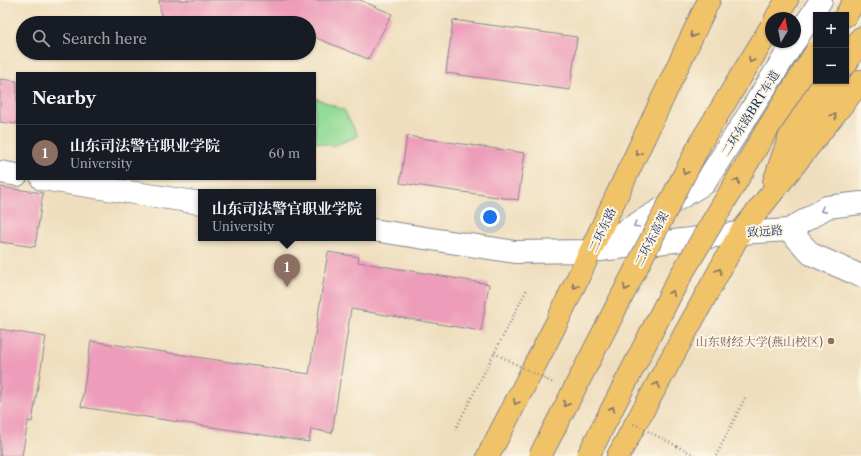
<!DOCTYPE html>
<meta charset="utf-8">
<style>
:root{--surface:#171b24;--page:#20242c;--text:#f1f3f6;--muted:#9ea1a6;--line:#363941;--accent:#0b8043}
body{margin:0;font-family:"Libre Caslon Text","Noto Serif SC",serif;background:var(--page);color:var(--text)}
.controls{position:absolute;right:12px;top:12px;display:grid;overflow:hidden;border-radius:0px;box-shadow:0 1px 3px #0004}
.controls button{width:36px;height:36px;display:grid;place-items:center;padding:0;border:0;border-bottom:1px solid var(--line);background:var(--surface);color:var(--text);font:20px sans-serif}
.compass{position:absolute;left:765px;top:12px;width:36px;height:36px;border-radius:50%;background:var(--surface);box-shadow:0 1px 3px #0004;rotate:10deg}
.you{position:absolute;left:490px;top:217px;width:14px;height:14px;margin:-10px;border:3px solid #fff;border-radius:50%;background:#1a73e8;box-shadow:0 0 0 6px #1a73e833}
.badge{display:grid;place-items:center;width:26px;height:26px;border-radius:50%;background:var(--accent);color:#fff;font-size:13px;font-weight:700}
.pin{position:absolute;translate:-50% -33px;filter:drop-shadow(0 1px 2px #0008)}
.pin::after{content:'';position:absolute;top:21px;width:14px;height:12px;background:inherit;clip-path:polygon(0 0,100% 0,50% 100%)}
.popup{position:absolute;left:198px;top:189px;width:178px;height:52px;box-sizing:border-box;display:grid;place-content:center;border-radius:0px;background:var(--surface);filter:drop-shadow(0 1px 3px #0005);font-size:13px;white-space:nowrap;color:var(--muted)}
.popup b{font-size:15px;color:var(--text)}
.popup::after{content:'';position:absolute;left:50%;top:100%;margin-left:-8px;border:8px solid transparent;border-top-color:var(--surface)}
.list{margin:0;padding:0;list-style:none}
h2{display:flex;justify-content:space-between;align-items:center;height:52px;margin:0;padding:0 16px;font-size:17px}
h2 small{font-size:13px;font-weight:400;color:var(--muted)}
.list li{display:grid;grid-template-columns:26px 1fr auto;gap:12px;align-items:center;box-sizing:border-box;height:56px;padding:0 16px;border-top:1px solid var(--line)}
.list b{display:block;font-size:15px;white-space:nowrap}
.list p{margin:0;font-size:13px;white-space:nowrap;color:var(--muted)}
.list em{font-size:13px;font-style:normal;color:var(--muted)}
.icon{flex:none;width:22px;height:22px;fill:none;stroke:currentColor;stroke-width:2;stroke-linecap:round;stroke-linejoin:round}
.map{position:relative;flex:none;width:861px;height:456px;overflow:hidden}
.search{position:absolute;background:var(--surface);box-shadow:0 1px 3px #0004;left:16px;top:16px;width:300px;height:44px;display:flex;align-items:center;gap:10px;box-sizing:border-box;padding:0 14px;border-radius:22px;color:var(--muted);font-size:15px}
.panel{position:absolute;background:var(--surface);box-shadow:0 1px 3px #0004;left:16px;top:72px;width:300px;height:108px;border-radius:0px}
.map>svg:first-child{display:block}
</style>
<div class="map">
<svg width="861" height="456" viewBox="0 0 861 456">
<rect width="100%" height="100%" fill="#fcf5e5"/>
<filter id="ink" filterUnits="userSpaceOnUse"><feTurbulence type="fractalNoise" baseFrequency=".025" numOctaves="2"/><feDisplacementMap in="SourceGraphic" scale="8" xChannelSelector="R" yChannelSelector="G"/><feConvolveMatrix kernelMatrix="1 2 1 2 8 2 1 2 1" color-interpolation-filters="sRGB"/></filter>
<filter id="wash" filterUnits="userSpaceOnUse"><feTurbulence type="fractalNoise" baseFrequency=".012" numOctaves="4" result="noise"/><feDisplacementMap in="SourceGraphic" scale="16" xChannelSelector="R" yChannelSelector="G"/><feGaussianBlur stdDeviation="0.9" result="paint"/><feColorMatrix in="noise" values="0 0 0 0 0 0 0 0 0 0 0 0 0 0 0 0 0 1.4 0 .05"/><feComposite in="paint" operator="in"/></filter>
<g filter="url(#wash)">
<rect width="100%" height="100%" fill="#efdebd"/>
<!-- green -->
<path fill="#91da95" stroke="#56847a" d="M315,98L344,110L358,136L333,146L315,142Z"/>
<g id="blocks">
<!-- building -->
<path fill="#ed9cba" d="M159,0H360L392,14L368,59L309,35V23H240L229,21L162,23Z
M453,20L577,37L570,90L446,73Z
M0,79L17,81V124L0,122Z
M407,136L525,153L518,200L400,183Z
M0,187L43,193L35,247L0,242Z
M328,252L359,257L358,262L489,284L481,331L351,309L332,433L311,429L309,442L81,407L91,341L309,374Z
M0,329L46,337L32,422L28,421L22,456H0Z"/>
</g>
</g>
<g filter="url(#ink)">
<use href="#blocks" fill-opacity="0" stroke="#85868e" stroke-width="1"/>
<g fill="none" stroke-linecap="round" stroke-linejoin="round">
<!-- minor casing -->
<g stroke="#85868e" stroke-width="24">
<path id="minor" d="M795,41L821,0
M0,172L17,175
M42,179L201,203
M861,203L827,207L789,230L811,254L861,276
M373,230L515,252L592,251L740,233L789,230
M598,247L705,183L794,42"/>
</g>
<!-- highway casing -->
<g stroke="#85868e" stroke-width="24">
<path id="highway" d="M846,15L855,0
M776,18L787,0
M846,64L861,38
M804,136L836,81
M774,182L802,101L816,74
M488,456L557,322L709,0
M618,456L740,233L861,81"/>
</g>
<!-- path -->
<path stroke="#85868e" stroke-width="2.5" stroke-dasharray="1 3" stroke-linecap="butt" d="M455,430L527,289
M716,456L746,396"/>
<!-- minor -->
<use href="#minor" stroke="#fff" stroke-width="22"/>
<!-- highway -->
<use href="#highway" stroke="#f1c369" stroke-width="22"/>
<!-- highway-bridge casing -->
<g stroke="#85868e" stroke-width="24" stroke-linecap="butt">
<path id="highway-bridge" d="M540,456L702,140L771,27
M588,456L677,282L765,133L816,52"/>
</g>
<!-- path-bridge -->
<path stroke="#85868e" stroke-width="2.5" stroke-dasharray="1 3" stroke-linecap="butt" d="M494,353L553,383
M630,422L696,456"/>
<!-- highway-bridge -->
<use href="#highway-bridge" stroke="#f1c369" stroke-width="22"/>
</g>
<!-- one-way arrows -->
<defs><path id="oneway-chevron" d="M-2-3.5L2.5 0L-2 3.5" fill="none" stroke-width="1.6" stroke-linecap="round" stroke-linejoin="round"/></defs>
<g stroke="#7b7263">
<use href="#oneway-chevron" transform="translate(693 35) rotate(115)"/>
<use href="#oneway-chevron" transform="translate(751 60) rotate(121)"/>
<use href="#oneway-chevron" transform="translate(834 116) rotate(-51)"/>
<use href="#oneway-chevron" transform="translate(638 153) rotate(115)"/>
<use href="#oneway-chevron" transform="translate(685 172) rotate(117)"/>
<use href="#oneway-chevron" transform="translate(737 181) rotate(-60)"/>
<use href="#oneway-chevron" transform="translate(719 271) rotate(-61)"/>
<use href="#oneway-chevron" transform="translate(575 286) rotate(116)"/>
<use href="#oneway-chevron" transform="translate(626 288) rotate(117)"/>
<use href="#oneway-chevron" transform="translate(672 293) rotate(-63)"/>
<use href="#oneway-chevron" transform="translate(657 385) rotate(-61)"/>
<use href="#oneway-chevron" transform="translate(516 402) rotate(118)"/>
<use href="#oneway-chevron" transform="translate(566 404) rotate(117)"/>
<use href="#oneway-chevron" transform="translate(612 409) rotate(-63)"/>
</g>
<g stroke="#8d97ae">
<use href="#oneway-chevron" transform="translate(823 210) rotate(152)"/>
<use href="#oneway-chevron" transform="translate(636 225) rotate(149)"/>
</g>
</g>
<!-- markers -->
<circle fill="#8d6e63" stroke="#fcf5e5" stroke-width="1.5" cx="831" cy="341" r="4"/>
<g text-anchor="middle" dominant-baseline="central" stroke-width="4" stroke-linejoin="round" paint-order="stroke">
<!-- street labels -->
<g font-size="12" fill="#1b2f5e" stroke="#fcf5e5">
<text transform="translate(750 113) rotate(-58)">二环东路BRT车道</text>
<text transform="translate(602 230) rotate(-65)">二环东路</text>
<text transform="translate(765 231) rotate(-4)">致远路</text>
<text transform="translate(651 239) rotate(-63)">二环东高架</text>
</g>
<!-- education labels -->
<g font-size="12" fill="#785e54" stroke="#fcf5e5" text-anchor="end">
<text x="823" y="341">山东财经大学(燕山校区)</text>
</g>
</g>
</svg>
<div class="controls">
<button>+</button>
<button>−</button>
</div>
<svg class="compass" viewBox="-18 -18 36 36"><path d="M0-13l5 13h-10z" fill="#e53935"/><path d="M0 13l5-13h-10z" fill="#9ea1a6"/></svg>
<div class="you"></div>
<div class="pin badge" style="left:287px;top:287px;background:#8d6e63">1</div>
<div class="popup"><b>山东司法警官职业学院</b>University</div>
<div class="search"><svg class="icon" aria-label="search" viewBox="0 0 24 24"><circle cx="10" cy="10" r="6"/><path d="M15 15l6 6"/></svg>Search here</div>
<section class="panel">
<h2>Nearby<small></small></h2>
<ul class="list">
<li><span class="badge" style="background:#8d6e63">1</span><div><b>山东司法警官职业学院</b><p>University</p></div><em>60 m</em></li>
</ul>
</section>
</div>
